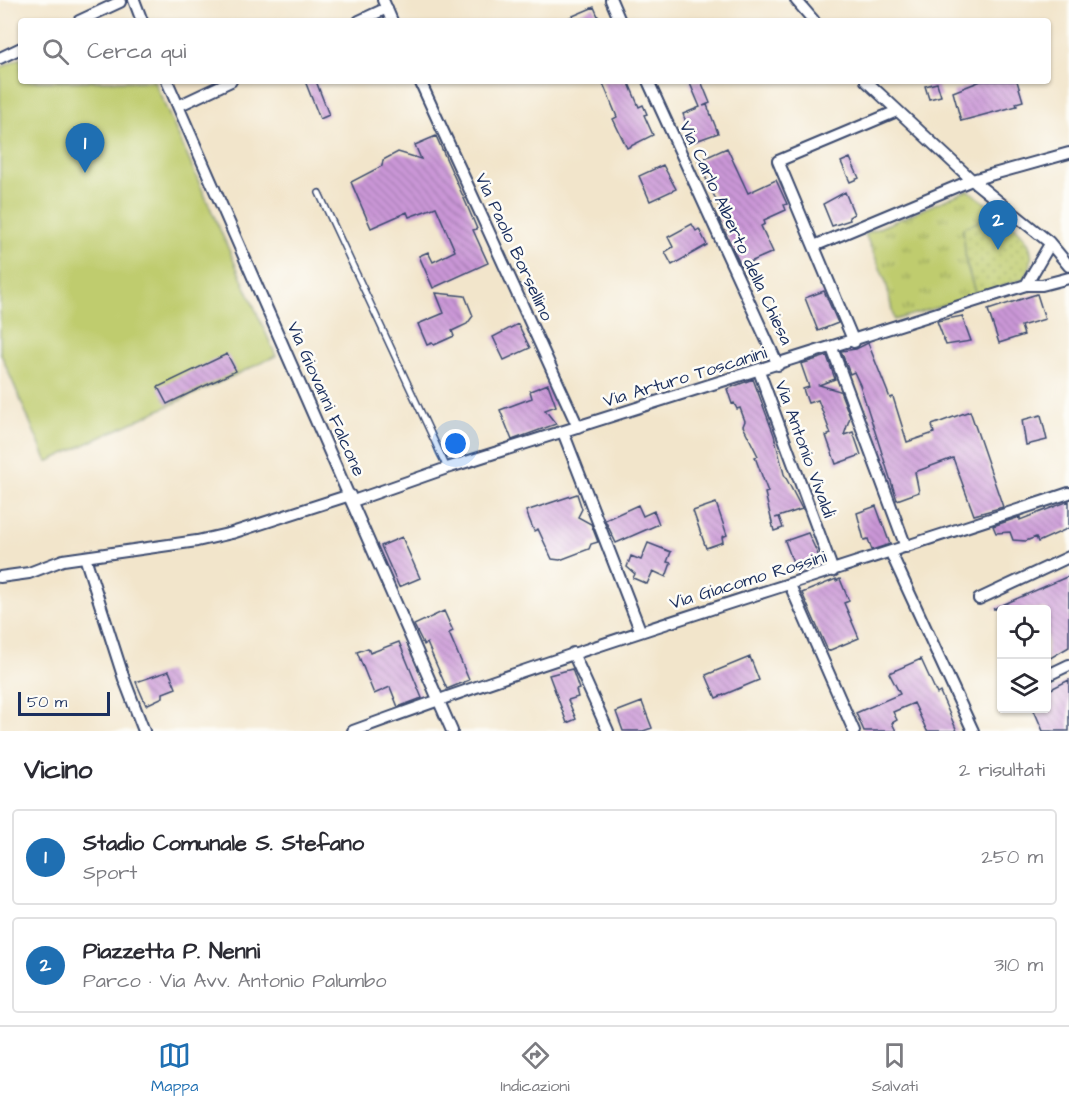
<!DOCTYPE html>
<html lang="it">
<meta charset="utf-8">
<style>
:root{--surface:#fff;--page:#f7f7f7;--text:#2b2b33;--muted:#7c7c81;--line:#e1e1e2;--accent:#1f6fb2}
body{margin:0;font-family:"Architects Daughter",sans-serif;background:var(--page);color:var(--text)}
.controls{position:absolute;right:18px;bottom:18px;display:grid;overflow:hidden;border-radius:6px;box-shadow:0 2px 4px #0004}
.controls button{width:54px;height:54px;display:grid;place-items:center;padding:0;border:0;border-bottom:2px solid var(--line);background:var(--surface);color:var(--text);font:30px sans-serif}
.scale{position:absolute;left:18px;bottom:15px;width:92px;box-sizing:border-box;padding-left:6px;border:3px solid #1b2f5e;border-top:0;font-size:16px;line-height:21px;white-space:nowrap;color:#1b2f5e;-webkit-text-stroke:4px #fdfcf7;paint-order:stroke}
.you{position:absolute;left:456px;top:444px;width:21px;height:21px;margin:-15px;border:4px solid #fff;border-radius:50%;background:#1a73e8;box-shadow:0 0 0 9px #1a73e833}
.badge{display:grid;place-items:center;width:39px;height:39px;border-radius:50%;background:var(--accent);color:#fff;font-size:20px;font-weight:700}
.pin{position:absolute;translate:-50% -50px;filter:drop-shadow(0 2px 3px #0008)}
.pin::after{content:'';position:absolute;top:32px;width:21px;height:18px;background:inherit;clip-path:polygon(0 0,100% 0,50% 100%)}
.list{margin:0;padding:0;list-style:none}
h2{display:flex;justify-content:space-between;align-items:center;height:78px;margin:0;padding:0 24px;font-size:26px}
h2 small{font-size:20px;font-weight:400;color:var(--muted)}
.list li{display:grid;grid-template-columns:39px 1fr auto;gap:18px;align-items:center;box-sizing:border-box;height:96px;margin:0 12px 12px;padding:0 12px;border:2px solid var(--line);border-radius:6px}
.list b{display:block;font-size:22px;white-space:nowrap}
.list p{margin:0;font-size:20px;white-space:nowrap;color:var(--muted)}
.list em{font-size:20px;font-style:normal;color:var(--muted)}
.icon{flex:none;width:33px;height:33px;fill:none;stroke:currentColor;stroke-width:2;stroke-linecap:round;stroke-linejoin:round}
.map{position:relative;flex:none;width:1069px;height:731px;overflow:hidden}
.search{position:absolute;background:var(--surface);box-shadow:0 2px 4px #0004;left:18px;right:18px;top:18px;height:66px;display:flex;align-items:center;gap:15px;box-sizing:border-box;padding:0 21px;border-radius:6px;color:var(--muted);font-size:22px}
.sheet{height:294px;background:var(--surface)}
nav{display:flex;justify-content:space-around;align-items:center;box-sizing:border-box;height:84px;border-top:2px solid var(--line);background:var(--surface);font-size:16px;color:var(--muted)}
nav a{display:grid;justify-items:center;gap:3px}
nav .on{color:var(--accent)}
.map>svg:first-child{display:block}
</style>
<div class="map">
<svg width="1069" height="731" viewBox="0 0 1069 731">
<defs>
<pattern id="grass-tufts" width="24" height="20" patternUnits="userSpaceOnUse" patternTransform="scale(1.5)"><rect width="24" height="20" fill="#bfcc6e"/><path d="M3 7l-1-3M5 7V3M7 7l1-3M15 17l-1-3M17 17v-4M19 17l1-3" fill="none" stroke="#9aa65e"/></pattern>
<pattern id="park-dots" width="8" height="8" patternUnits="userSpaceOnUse" patternTransform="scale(1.5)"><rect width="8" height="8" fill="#bfcc6e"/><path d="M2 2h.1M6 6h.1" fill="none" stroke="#9aa65e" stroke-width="1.8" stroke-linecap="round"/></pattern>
<pattern id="building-back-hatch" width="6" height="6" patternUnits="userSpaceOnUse" patternTransform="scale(1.5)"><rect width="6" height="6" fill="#cb97d7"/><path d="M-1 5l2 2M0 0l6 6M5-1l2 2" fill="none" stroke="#a47cb2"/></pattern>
</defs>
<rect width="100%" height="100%" fill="#fdfcf7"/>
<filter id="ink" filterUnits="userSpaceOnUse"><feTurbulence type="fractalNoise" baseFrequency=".0167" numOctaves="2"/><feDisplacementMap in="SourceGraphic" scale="12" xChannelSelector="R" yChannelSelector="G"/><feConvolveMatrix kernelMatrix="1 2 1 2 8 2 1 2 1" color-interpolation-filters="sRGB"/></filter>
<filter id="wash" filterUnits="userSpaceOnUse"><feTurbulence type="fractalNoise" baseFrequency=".008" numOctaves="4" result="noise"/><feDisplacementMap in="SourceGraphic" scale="24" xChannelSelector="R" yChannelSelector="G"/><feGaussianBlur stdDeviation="1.35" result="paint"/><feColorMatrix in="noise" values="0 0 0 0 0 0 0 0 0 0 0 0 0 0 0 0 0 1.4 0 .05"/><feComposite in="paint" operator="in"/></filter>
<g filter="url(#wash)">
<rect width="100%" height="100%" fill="#f2e5cb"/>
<!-- grass -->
<path fill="url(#grass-tufts)" stroke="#6d7e66" stroke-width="1.5" d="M968,190L999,213L980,219L966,262L976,296L894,320L886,282L865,234Z"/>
<!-- park -->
<path fill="url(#park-dots)" stroke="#6d7e66" stroke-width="1.5" d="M999,213C1021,231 1043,248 1025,278L976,296L966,262L963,228Z"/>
<!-- pitch -->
<path fill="#bfcc6e" stroke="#6d7e66" stroke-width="1.5" d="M21,58V81H154L276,356L47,462L0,352V68Z"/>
<g id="blocks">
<!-- building -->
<path fill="url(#building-back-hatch)" d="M594,7L600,21H561Z
M305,81H316L329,115L320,119Z
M602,81H628L639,107L643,105L647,114L644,115L653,135L627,148L613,119L617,117Z
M689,81H701L710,103L703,106L707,105L718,133L693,142L683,114L700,107Z
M981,81H1017L1023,101L1016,103L1017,106L961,121L953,92Z
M937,83L941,96L929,99L925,86Z
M436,136L466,203L477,229L473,230L488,263L433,288L419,256L428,252L433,262L455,251L436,207L409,217L407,212L371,228L351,182L382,166L383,160L398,152L421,159L415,145Z
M727,148L748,193L776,180L787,204L784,205L786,210L764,220L765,224L761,226L773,252L741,266L719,219L724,217L698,161Z
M850,158L859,178L850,182L841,162Z
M663,165L676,189L650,201L639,176Z
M845,192L854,214L849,217L850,220L832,226L823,204Z
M692,224L696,231L699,229L707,245L672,265L665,252L673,247L668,237Z
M824,291L838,323L818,331L805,298Z
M436,293L465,296L473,316L467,324L452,331L454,336L434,345L432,343L427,345L418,324L444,313Z
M1037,294L1045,319L1021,326L1024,335L999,343L988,310Z
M962,316L971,341L946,345L937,321Z
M518,324L530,348L504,360L493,337Z
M868,343L890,398L893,397L907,442L934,433L932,425L970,411L1003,507L974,515L953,458L915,472L919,492L897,500L860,385L854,372L850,374L841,351L856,349Z
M227,354L236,371L167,404L158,387Z
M827,356L835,379L819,385L840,391L850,417L844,435L853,432L861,455L836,464L826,436L831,434L818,400L808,403L803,389L809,387L801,364Z
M753,379L774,435L784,474L802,509L775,518L779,517L783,528L774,531L765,493L768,492L755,457L758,456L743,426L745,421L740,408L737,409L734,403L732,404L727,389Z
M548,384L556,406L545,410L556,424L512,440L500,410L532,398L530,391Z
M1041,415L1047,440L1026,445L1022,420Z
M577,494L582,509L578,517L591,524L598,542L591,544L589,549L560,560L552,559L538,529L534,531L526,511Z
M1069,501V528L1038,542L1036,537L1026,541L1013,540L1010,532L996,533L993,526L1020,517V520Z
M716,503L727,535L722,537L723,542L706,548L693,511Z
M638,505L643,516L654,511L659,524L616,543L605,520Z
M876,506L890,544L872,550L868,539L864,540L857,513Z
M808,533L821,561L797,573L785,541Z
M402,537L420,578L399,587L381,546Z
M648,543L671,552L667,562L671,563L666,577L653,571L647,584L633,578L635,574L627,567L631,556L641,560Z
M1069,576V647L1047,660V609H993Z
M836,579V581L840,579L849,601L844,603L859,638L828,651L802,593Z
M444,611L453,631L449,633L469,680L447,689L427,643L424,645L414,625Z
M399,642L422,698L398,707L390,687L374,694L357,652L368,648L370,653Z
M750,657L759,680L716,698L706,675Z
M921,659L937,694L940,692L957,731H927L914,703L893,712L897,720L892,723L896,731H864L856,713L900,694L889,673Z
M572,669L579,689L576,690L578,697L568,700L576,719L567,723L549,675Z
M169,671L176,688L163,693V697L146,705L136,682Z
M1069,680V731H1043L1033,708H1047V691Z
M642,702L652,728L643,731H623L616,712Z"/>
</g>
</g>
<g filter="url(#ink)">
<use href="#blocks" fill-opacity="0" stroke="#3b4a6e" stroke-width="1.5"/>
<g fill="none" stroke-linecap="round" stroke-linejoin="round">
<!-- service casing -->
<g stroke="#3b4a6e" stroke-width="8">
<path id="service" d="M319,193L447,468"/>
</g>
<!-- minor casing -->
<g stroke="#3b4a6e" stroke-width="14">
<path id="minor" d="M134,0L142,21
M383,0L392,21
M611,0L620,21
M796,0L814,21
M79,21L120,2
M359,21L387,8
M0,58L21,48
M167,81L452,731
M420,81L578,427
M648,81L778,365
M866,81L972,180L1049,242L1069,266
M178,106L231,81
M814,246L972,180L1069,153
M1026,285L1050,244
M854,342L778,161L897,111
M832,348L906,547
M759,371L833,571
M563,432L640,630
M353,501L447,468L1026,285H1042L1069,278
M891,553L973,731
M85,557L124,679L144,731
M0,577L29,573L63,560L197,541L232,533L350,495
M790,585L854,731
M979,599L1069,557
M573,653L608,731
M1046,676L1069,665
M353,731C589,644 830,573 1069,493"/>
</g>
<!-- service -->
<use href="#service" stroke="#fff" stroke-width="5"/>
<!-- minor -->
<use href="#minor" stroke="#fff" stroke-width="10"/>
</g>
</g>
<g text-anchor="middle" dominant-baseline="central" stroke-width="5" stroke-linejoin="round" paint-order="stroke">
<!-- street labels -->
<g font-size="18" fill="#1b2f5e" stroke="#fdfcf7">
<text transform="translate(736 233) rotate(65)">Via Carlo Alberto della Chiesa</text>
<text transform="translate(514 247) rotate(65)">Via Paolo Borsellino</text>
<text transform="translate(685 377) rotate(-17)">Via Arturo Toscanini</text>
<text transform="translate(326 399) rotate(66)">Via Giovanni Falcone</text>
<text transform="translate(805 449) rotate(70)">Via Antonio Vivaldi</text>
<text transform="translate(748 580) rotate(-17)">Via Giacomo Rossini</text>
</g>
</g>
</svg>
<div class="controls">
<button><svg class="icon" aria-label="locate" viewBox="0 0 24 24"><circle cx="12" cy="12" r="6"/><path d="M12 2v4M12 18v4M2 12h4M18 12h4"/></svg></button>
<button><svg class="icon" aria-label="layers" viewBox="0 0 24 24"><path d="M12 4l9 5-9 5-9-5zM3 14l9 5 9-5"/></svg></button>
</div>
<div class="scale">50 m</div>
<div class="you"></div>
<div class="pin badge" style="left:85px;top:173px">1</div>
<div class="pin badge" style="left:998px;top:250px">2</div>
<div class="search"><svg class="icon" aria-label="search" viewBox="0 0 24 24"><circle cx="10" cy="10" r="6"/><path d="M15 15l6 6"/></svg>Cerca qui</div>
</div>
<section class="sheet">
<h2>Vicino<small>2 risultati</small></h2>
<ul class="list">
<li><span class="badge">1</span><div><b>Stadio Comunale S. Stefano</b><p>Sport</p></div><em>250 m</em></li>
<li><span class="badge">2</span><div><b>Piazzetta P. Nenni</b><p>Parco · Via Avv. Antonio Palumbo</p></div><em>310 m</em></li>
</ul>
</section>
<nav>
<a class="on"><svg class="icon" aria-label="map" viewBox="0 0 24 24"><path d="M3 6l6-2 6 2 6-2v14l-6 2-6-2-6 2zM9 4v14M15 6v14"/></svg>Mappa</a>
<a><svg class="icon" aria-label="directions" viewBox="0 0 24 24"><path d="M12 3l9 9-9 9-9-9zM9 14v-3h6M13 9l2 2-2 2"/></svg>Indicazioni</a>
<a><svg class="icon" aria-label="saved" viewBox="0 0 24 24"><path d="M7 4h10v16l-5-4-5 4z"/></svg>Salvati</a>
</nav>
